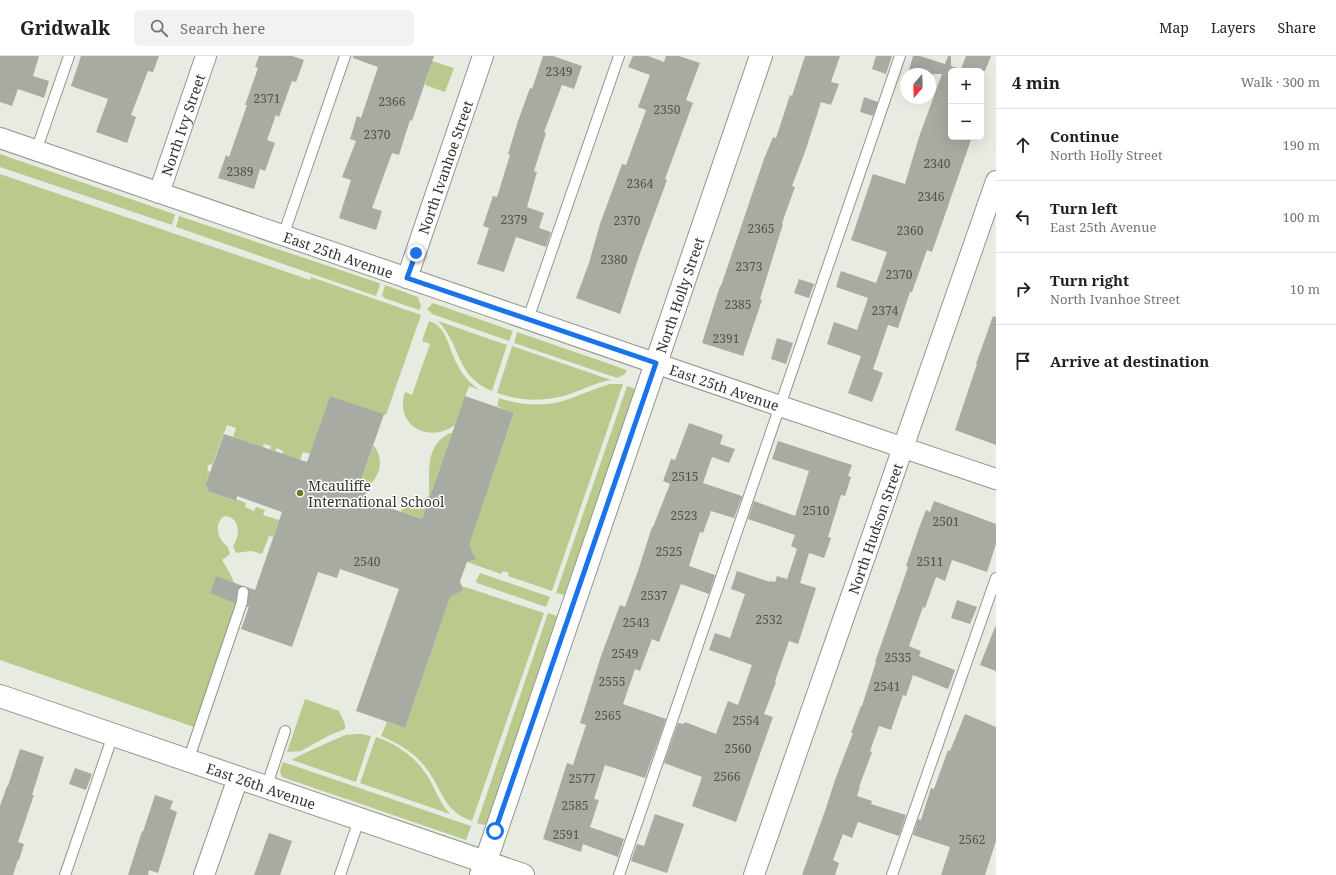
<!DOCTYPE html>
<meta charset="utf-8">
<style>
:root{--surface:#fff;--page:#f2f2f2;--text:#202124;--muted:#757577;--line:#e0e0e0}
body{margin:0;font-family:"Noto Serif",serif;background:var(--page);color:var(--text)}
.controls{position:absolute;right:12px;top:12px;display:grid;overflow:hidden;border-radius:6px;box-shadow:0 4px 16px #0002}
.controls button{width:36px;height:36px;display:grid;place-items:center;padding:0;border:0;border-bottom:1px solid var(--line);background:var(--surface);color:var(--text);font:20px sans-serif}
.compass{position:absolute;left:900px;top:12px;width:36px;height:36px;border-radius:50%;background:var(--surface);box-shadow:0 4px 16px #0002;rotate:199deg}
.stop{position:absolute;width:12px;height:12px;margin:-9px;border:3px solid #1a73e8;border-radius:50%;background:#fff}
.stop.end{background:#1a73e8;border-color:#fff;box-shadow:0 1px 4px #0008}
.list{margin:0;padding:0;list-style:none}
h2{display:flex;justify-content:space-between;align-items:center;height:52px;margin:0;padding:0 16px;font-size:17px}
h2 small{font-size:13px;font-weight:400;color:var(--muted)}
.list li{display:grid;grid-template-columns:26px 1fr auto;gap:12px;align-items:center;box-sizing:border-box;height:72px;padding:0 16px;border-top:1px solid var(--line)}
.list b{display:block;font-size:15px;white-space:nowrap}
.list p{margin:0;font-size:13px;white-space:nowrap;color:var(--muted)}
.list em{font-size:13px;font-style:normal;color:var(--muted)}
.icon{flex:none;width:22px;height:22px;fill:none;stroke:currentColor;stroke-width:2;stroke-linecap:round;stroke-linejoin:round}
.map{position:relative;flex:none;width:996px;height:819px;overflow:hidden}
header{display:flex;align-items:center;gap:24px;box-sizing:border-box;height:56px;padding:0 20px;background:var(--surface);border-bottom:1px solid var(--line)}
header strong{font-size:19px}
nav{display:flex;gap:22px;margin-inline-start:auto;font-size:14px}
.search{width:280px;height:36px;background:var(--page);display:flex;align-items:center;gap:10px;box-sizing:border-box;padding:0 14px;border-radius:6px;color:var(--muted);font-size:15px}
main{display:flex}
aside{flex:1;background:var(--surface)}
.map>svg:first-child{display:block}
</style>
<header>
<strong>Gridwalk</strong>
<div class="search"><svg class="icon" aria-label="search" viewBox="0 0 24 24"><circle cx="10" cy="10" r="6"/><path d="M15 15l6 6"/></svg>Search here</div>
<nav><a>Map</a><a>Layers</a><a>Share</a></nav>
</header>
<main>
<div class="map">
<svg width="996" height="819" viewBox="0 0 996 819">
<rect width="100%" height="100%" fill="#e8ebe1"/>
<!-- green -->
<path fill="#b9ca8c" d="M432,5L454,12L445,36L425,29Z
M0,98L174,158L175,159L172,169L0,111Z
M0,118L310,224L311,221L421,259L386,359L330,340L310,398L303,396L300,404L282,398L283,395L277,392L275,395L270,393L271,390L264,388L263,391L233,381L236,372L227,369L212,409L209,408L207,414L210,416L205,429L209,431L207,435L235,445L236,443L246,447L245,451L254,455L256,451L265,454L263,459L279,464L273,481L269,480L262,498L251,495L236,497L233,490C241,479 240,460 224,460C213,469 218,484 228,491L230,498L222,504C230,517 238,530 237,546L194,671L0,604Z
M179,160L379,227L380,229L376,240L176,171Z
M385,229L418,241L421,251L419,254L384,242L382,239Z
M433,247L513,275L509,285L432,258L427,253Z
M429,265C447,270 449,294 457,308C462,319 470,327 479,334L469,330L455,369C429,388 394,370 405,336L412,339L430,288L422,285Z
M438,265L507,289L492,335C455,320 462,290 438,265Z
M517,276L627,314L625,318L617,322L514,287Z
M512,290L611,324C597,326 586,332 573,337C548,346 522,346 497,337Z
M610,328H623L552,535L508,520L509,517L503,515L501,518L467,506L473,504L474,499L472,494L467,493L514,358L497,350L499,342C521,350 547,351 569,343C583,338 596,332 610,328Z
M627,330L633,332L635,334L564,539L556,537Z
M450,377H452L422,463L402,456L401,454L429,440C430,416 424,390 450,377Z
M373,390L375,391C385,407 379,422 365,433L359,431Z
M480,517L550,541L546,551L477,527L476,525Z
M462,530L544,557L472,765C443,755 443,734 426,712C415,697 398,687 381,680L387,666L405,672L451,537L461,535Z
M548,557L557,560L486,768L484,769L477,767Z
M305,643L339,655L345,668V673L330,679L301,695L287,696Z
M362,678L371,680L356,726L292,704C295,701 340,681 346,679C351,678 357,678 362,678Z
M376,681C400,689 419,704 431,726C437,738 441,748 450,758L360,727Z
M283,706L471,770L466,784L282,721L280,715Z"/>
<!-- building -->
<path fill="#a8aba2" d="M0,0H39L33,20L49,25L44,42L18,33L12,50L0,46Z
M81,0H159L153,16L148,15L131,59L136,61L127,87L96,76L108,43L71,30Z
M259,0H292L304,4L296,26L292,25L279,61L276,59L267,84L275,87L265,115L260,113L254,133L218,122L226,99L229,101L247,49H245L258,12L255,11Z
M353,0H434L412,65L410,64L399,99L392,97L372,152L382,155L376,174L339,162L351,124L342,121L356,85L350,83L357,60L361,62L378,11L353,2Z
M543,0H553L582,10L574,33L562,29L544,76L546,77L534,115L537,116L527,151L544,157L539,172L551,176L546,191L516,181L504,216L477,208L489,172L483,170L493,140L497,141L510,99L508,98L518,65L530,32L532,33Z
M633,0H648L664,6L666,0H679L700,7L686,44L693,47L665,123L667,124L639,200L620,258L576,242L589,207L600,168L622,108L626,109L646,54L638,51L650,19L628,11Z
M805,0H840L831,26L839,28L831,49L821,46L806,93L792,130L795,131L782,167L783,168L760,243L762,244L743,300L702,287L720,230H721L764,103L773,81L776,82L790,39L792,40Z
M876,0H892L886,18L872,13Z
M913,0H920L945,8L948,0H951V10L961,13L966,0H991L985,15H951V81H972L932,196L927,194L912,236H910L898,272L888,269L873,313L883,317L872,346L848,337L861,300L827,288L834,266L857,274L868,242L836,231L841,215L876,227L887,196L851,184L873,118L905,128L919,81L942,18H908Z
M864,41L878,46L873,60L860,56Z
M799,223L814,228L809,242L794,237Z
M993,260L996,261V389L955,374L977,308H976Z
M777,282L793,287L786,308L771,303Z
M330,340L384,358L359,430L367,433L364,443L422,463L465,340L514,357L469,489L476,503L467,506L460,525L463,534L450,541L405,672L356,655L399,533L340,513L337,522L318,516L292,591L241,573L249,551H247L249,536L247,531L255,534L282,456L237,440L236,445L207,435L209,431L205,430L224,378L307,406Z
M689,367L723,379L720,388L735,393L729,407L712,401L703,427L742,440V441L734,462L711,455L703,477L700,476L689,510L715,519L709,538L681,528L659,586L652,583L640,615L635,613L623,648L666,663L645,722L605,709L594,743L599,744L590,771L624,783L618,801L583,788L581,796L543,783L567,707L573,709L586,669L580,667L601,600L620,549L625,551L639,512L652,471H653L670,428L663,425L671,403L675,404Z
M778,385L852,409L848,420L851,421L845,440L841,439L828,481L831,482L824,502L809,497L800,527L816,532L798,588L789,585L775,625L776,626L764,658L773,661L736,766L692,750L702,721L664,707L678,667L684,668L685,666L716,678L728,645L738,649L752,609L709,594L715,577L730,582L745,538L731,533L737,515L770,526V525L775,526L777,520L787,523L797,493L791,490L795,479L748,463L754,445L795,460L809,415L772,403Z
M934,445L996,468V488L987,516L952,504L945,525L936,521L925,552L923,551L909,590L921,595L919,600L955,614L948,633L913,619L906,640L903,639L891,674L879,670L870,695L872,696L859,731H860L857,740L872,745L871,748L906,759L899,780L858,766L852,782L843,778L833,804L839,807L835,819H802L826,752L835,724L853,677H851L861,650H862L876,606H875L908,511L906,510L919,472L926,454L930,456Z
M216,520L243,530L238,533L235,547L210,537Z
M957,544L977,551L970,568L951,562Z
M995,571H996V615L980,609Z
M965,658L996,671V785L985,819H941L950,791L913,779L918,763L921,764L931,732L934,733L948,694L950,695Z
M20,693L44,701L32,739H34L18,786L24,788L19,804H18L13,819H0V750L7,730H8Z
M75,712L92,718L86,734L69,728Z
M155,739L173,745L170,753L177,756L158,817L149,814L148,819H128L142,775L143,776Z
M655,758L684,768L667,817L631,805L637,788L644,790Z
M269,777L292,785L280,819H254Z"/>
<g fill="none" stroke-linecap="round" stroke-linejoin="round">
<!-- lane casing -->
<g stroke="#93968d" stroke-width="12">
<path id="lane" d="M36,95L69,0
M283,180L345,0
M528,263L619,0
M188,705L242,546L243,536
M266,732L285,675
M65,819L113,679
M340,819L359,764
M619,819L900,0
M892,819L996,522"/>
</g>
<!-- street casing -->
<g stroke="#93968d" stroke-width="22">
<g id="street">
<path id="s1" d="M0,82L780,350L996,423"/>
<path id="s2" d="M159,137L206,0"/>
<path id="s3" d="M407,222L483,0"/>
<path d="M204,819L238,722"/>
<path id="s4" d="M754,819L996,125"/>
</g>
</g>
<!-- secondary casing -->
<g stroke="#93968d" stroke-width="24">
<g id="secondary">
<path id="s5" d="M0,640L523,819"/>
<path id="s6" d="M481,819L761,0"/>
</g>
</g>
<!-- lane -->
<use href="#lane" stroke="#fff" stroke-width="10"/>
<!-- street -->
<use href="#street" stroke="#fff" stroke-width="20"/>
<!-- secondary -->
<use href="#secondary" stroke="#fff" stroke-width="22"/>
</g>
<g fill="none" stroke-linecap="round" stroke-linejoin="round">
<!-- route -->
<path stroke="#1a73e8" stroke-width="5" d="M416,197L407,222L656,307L495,775"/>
</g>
<!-- markers -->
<circle fill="#6a7c2c" stroke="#fff" stroke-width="1.5" cx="300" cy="437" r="4"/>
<g text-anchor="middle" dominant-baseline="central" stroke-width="3" stroke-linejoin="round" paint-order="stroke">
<!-- number labels -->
<g font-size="12" fill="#50524c">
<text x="559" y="15">2349</text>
<text x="267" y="42">2371</text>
<text x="392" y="45">2366</text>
<text x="667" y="53">2350</text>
<text x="377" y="78">2370</text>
<text x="937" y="107">2340</text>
<text x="240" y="115">2389</text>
<text x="640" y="127">2364</text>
<text x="931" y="140">2346</text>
<text x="514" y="163">2379</text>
<text x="627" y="164">2370</text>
<text x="761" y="172">2365</text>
<text x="910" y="174">2360</text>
<text x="614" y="203">2380</text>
<text x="749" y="210">2373</text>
<text x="899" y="218">2370</text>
<text x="738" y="248">2385</text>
<text x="885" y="254">2374</text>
<text x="726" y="282">2391</text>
<text x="685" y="420">2515</text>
<text x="816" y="454">2510</text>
<text x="684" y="459">2523</text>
<text x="946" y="465">2501</text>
<text x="669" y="495">2525</text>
<text x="367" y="505">2540</text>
<text x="930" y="505">2511</text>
<text x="654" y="539">2537</text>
<text x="769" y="563">2532</text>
<text x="636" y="566">2543</text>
<text x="625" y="597">2549</text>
<text x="898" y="601">2535</text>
<text x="612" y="625">2555</text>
<text x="887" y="630">2541</text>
<text x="608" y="659">2565</text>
<text x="746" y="664">2554</text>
<text x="738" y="692">2560</text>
<text x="727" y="720">2566</text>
<text x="582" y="722">2577</text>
<text x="575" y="749">2585</text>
<text x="566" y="778">2591</text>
<text x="972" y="783">2562</text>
</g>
<!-- street labels -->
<g font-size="14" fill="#323430" stroke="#fff">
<text stroke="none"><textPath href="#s2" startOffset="72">North Ivy Street</textPath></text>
<text stroke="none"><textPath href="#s3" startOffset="117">North Ivanhoe Street</textPath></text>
<text stroke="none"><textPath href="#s1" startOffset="358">East 25th Avenue</textPath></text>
<text stroke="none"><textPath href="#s6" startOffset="613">North Holly Street</textPath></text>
<text stroke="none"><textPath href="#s1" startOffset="766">East 25th Avenue</textPath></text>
<text stroke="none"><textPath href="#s4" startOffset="367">North Hudson Street</textPath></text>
<text stroke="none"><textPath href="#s5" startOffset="276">East 26th Avenue</textPath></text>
</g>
<!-- poi labels -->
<g font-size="14" fill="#323430" stroke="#fff" text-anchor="start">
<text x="308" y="429">Mcauliffe<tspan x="308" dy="16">International School</tspan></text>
</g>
</g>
</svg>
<div class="controls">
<button>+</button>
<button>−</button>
</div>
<svg class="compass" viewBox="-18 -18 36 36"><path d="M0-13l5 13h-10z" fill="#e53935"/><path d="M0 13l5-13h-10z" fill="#757577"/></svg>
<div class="stop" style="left:495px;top:775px"></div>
<div class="stop end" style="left:416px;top:197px"></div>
</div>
<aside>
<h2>4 min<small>Walk · 300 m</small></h2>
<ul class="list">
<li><svg class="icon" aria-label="ahead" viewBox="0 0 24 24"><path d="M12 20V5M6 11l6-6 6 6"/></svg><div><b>Continue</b><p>North Holly Street</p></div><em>190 m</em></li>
<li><svg class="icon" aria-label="left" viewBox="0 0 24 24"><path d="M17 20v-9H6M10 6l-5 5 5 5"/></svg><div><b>Turn left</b><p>East 25th Avenue</p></div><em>100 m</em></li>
<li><svg class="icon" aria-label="right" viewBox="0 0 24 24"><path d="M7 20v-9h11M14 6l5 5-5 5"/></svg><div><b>Turn right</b><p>North Ivanhoe Street</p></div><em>10 m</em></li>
<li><svg class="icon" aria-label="arrive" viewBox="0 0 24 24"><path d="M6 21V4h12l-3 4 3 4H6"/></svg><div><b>Arrive at destination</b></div></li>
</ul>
</aside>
</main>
